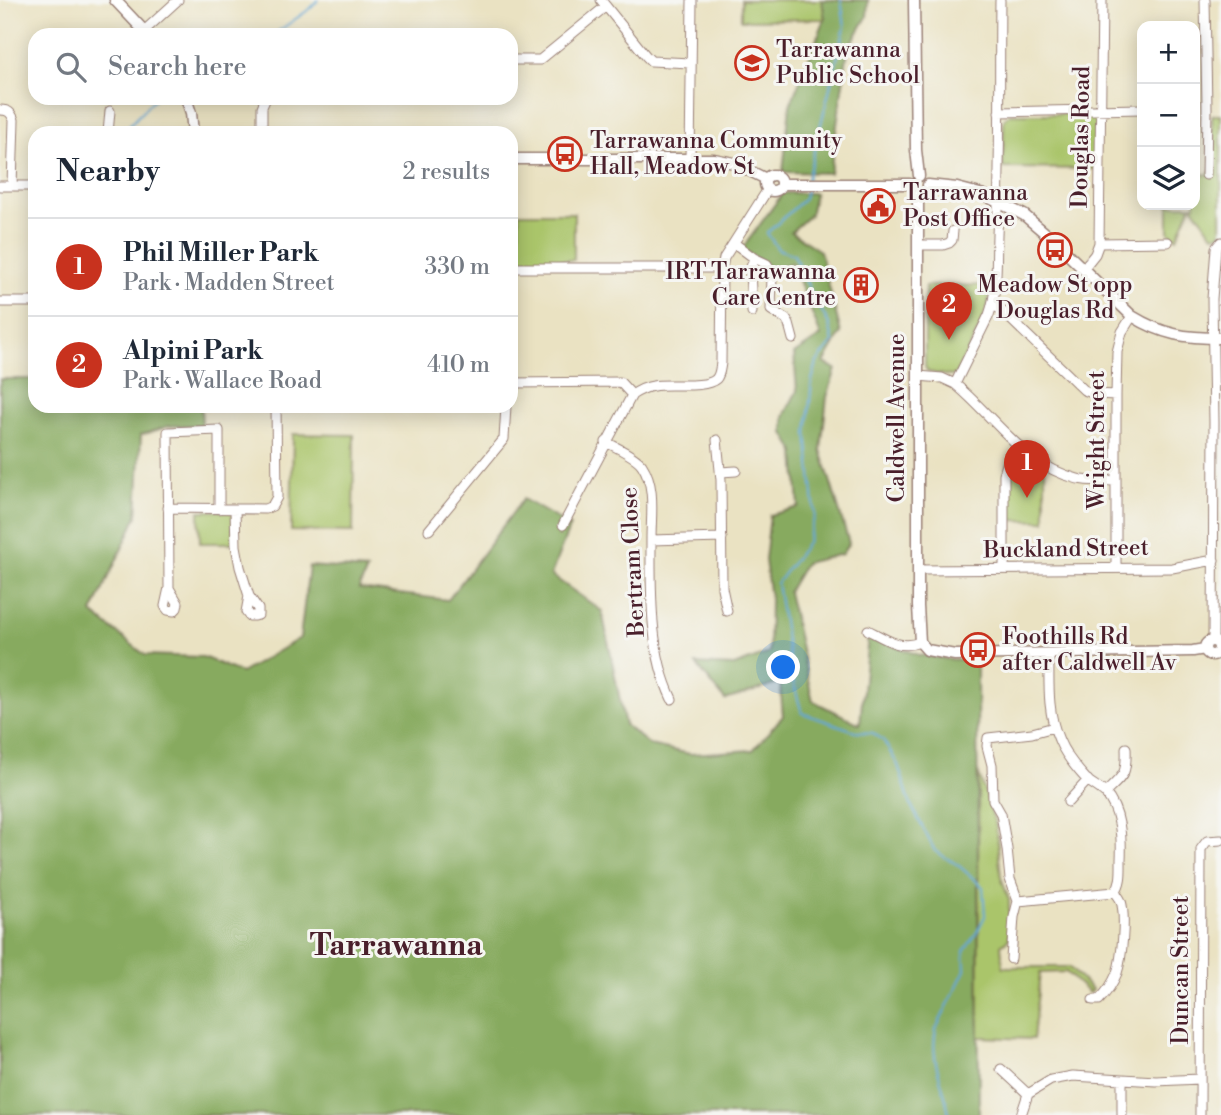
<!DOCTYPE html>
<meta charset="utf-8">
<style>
:root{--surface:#fff;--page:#f6f6f7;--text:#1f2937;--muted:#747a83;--line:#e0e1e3;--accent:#c8321e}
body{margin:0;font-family:"Libre Bodoni",serif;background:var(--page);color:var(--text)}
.controls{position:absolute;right:21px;top:21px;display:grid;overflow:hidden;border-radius:14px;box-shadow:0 4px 18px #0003}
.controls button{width:63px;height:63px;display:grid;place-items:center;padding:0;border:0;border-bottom:2px solid var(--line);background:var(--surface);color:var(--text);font:35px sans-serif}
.you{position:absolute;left:784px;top:668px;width:24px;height:24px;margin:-18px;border:5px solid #fff;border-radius:50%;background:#1a73e8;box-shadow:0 0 0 10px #1a73e833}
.badge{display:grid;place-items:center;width:46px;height:46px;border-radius:50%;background:var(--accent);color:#fff;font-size:23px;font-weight:700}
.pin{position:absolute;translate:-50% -58px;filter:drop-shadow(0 2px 4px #0008)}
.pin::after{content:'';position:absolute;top:37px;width:24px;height:21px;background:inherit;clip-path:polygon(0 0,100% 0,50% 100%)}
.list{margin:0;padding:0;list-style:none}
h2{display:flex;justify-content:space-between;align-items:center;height:91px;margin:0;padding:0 28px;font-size:30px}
h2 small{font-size:23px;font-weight:400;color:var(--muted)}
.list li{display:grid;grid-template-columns:46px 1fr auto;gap:21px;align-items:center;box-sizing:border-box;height:98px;padding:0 28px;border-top:2px solid var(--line)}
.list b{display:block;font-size:26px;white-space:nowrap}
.list p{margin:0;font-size:23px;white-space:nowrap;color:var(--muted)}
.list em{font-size:23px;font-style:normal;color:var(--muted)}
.icon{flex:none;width:38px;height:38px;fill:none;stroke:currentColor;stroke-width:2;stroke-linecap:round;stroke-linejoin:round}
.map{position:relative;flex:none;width:1221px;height:1115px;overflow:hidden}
.search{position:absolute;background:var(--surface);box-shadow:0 4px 18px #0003;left:28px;top:28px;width:490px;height:77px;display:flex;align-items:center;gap:18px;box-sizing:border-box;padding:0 24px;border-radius:21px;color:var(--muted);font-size:26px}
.panel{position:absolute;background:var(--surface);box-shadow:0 4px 18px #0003;left:28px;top:126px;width:490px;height:287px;border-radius:21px}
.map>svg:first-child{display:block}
</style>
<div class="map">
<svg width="1221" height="1115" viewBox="0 0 1221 1115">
<rect width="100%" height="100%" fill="#f6f6f2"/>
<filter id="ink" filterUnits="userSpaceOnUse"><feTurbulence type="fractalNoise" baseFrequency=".0143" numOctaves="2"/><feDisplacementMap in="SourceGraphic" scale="14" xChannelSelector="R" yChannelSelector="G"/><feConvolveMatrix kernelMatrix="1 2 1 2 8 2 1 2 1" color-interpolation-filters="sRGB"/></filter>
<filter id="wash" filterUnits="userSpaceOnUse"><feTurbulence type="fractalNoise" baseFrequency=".00686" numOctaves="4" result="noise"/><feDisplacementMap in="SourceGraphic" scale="28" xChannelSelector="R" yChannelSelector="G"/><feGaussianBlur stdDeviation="1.57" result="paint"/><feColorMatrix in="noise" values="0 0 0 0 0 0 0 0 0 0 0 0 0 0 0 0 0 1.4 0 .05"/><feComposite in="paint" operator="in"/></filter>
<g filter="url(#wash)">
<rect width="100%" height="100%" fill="#eae2c2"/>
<!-- green -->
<path fill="#aac56b" stroke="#7a724b" stroke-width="2" d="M741,0H822L825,19L741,20Z
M1010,114H1098L1096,169L1003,168L1004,120Z
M1212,115H1221V234L1213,235L1192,205H1195V180L1200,173L1206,175L1213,169Z
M1169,205H1191L1177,238L1169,232Z
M519,213H574V260H519Z
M992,285C988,318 970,346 955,375L950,376L928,372L925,367V286Z
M293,434L354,435L353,532L291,531Z
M1020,456H1025L1045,470V521L1009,520C1009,502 1003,466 1020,456Z
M199,511H230L233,516V543H200Z
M978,772L996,826L1001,877L1009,900V939L1001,945L1003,967H1069L1092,990L1089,993L1066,972L1040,973L1033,1039L979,1037Z"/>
<!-- forest -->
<path fill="#87aa5f" stroke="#686445" stroke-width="2" d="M822,0H868L867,17L848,49L830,173L783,172L790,105L825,19Z
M783,193H815L810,215L791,232L820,251L841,333L824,363L836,369L827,397L821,450L849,543L842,554L805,563L788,592L813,701L860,724L868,636L919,655L947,659L977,660L979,1115H0V379H35V406H201L202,425L169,426L141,435L137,516L92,613L145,655L203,657L241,673L300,638L309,566L367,570L359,589L448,600L523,499L570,526L551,575L602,611L625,725L650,745L690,754L753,750L783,716L780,683L725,700L696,664L734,666L769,653L770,599L765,560L770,515L799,507L795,452L784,433V416L797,391L794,354L821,336L792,263L771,268L742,249Z"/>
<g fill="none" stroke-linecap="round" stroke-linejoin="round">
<!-- stream -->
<path stroke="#62a7d7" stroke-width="2" d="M273,35L311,8L318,0
M124,131L155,98
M807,180L845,27L841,0
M806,189L804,199L767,233L778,249L794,255L809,288L829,324L833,342L817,362L812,380L807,433L815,515L807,543L777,583L792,678L802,713L858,732L873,733L883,740L898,765L911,805L935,851L958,865L983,887L985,916L976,934L964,951L965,970L936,1029C929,1062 945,1084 949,1115"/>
</g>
</g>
<g filter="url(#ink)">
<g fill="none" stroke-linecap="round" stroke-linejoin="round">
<!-- minor casing -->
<g stroke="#9a8076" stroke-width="11">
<path id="minor" d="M601,0L646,56L651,61L690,63
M1205,0L1207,108L1206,175
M144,31L178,0
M511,60H540L606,6
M0,110C8,110 11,112 14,120L12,186
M999,112L1142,109
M108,133L110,111
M262,133V107L266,98
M690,158L692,0
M0,186H35
M734,243L754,258L767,264L772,275L771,310L786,319L789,324L793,339
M1099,243L1168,242
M919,245H943L949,243L952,240L953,231
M511,268H722
M1083,269L1095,254L1099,243L1102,0
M0,302H35
M993,305L1000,309L1084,390L1095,394L1116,395
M752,312L750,270L754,258
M918,376L942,378L955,384C995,417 1024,466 1078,479C1089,482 1104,480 1116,481
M511,383L620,382L632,395C638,391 646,387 653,386C668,383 705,389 716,379C720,375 720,368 721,363L722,268L724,258L768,189
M955,384L989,315C998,290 996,262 997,235C1001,157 999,78 1000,0
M717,440L721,480L722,588L727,611
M606,442C616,447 637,457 642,465C656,486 651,515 651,539C651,590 649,652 672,699
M721,472L736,471
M168,508L265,509L272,506L277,497L276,406
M235,509L236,546L240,567L249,596L258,609V615L253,616H249L246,612L249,596
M563,525L632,395
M429,530L504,439L506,406
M651,540L722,538
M1116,568V395L1117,352L1122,332L1132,316
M1004,569V474L1008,461L1020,448
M918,570L1172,568L1214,560
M169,588L165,606L168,610L174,611L177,608L178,603L169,588L168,432L219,430V509
M868,630C885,639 900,650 920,642
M1213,641L1214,422L1212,299L1216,248L1221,242
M1105,793C1124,775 1127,775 1126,748
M1068,802L1088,780
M1018,901L1115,892C1122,883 1121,872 1121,860C1122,838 1121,811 1105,793C1100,788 1093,785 1087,780C1076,768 1065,755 1059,740C1047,713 1049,683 1049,654
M1018,901L1010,879L1007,849L1001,814L993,800L992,765L987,746L988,738L1032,733L1054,727
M1011,959L1014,917L1018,901
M1093,1000H1099C1106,993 1113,983 1117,973C1122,958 1126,917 1121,901C1121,900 1116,893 1115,892
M1001,1069L1028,1094
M1122,1079V1115
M1021,1115L1028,1094L1051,1080L1073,1076L1156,1081L1200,1079
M1200,1115L1201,849L1207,841L1221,840"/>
</g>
<!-- major casing -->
<g stroke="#9a8076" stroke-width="13">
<path id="major" d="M115,0L148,35
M914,0L916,150L919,176
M186,98L191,113L193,133
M511,159H714L734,163L766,179
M765 183a8 8 0 1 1 16 0a8 8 0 1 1-16 0Z
M781,184H910
M928,185L957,188L984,195L1024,215L1051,238L1132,316C1163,335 1185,338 1221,338
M919,193L918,202V606L920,642L927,650L955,655L1193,651L1205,649
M1205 648a7 7 0 1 1 14 0a7 7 0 1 1-14 0Z"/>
</g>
<!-- minor -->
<use href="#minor" stroke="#fff" stroke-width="9"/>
<!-- major -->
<use href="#major" stroke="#fff" stroke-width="10"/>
</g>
</g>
<!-- icons -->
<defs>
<g id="school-ring" transform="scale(1.75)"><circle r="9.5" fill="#f6f6f2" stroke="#c8321e" stroke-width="1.5"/><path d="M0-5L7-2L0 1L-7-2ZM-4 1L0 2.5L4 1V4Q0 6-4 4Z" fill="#c8321e"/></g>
<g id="bus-ring" transform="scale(1.75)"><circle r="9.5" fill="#f6f6f2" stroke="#c8321e" stroke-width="1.5"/><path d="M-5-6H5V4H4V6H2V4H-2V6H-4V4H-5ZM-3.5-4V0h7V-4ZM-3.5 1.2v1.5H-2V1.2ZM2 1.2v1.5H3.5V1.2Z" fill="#c8321e"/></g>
<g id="civic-ring" transform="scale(1.75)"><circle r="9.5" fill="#f6f6f2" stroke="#c8321e" stroke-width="1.5"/><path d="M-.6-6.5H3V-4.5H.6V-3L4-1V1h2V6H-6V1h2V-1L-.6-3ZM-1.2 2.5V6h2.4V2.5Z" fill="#c8321e"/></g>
<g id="building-ring" transform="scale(1.75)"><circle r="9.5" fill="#f6f6f2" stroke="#c8321e" stroke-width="1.5"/><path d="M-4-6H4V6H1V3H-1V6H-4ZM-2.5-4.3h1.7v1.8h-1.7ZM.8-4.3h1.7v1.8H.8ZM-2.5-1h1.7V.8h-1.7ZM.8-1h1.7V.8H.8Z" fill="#c8321e"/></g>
</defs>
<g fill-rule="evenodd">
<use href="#school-ring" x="752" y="63"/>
<use href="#bus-ring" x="565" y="154"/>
<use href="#civic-ring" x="878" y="206"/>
<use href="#bus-ring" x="1055" y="250"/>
<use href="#building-ring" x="861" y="285"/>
<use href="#bus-ring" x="978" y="650"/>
</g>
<g text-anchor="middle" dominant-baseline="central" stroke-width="6" stroke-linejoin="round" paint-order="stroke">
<!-- poi labels -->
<g font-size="23" fill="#4a1f2b" stroke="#f6f6f2" text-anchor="start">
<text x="776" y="50">Tarrawanna<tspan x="776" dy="26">Public School</tspan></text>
<text x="590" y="141">Tarrawanna Community<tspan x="590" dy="26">Hall, Meadow St</tspan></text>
<text x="903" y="193">Tarrawanna<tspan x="903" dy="26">Post Office</tspan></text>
<text x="836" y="272" text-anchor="end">IRT Tarrawanna<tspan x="836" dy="26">Care Centre</tspan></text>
<text x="1055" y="285" text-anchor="middle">Meadow St opp<tspan x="1055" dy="26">Douglas Rd</tspan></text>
<text x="1002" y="637">Foothills Rd<tspan x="1002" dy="26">after Caldwell Av</tspan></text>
</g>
<!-- street labels -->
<g font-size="23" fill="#4a1f2b" stroke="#f6f6f2">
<text transform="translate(1081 137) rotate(-89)">Douglas Road</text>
<text transform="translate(897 418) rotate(-90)">Caldwell Avenue</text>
<text transform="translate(1097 440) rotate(-90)">Wright Street</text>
<text transform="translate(1066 549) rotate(-1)">Buckland Street</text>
<text transform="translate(633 562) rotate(-93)">Bertram Close</text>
<text transform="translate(1181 970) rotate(-90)">Duncan Street</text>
</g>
<!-- district labels -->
<g font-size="30" font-weight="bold" fill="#4a1f2b" stroke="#f6f6f2">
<text x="396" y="946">Tarrawanna</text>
</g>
</g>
</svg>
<div class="controls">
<button>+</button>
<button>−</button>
<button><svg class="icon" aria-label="layers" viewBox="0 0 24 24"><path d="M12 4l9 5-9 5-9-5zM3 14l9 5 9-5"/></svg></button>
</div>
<div class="you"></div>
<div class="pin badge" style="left:1027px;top:498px">1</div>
<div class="pin badge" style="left:949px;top:340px">2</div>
<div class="search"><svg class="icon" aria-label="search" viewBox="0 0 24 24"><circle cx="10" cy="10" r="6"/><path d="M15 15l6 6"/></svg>Search here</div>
<section class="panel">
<h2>Nearby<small>2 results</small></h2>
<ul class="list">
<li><span class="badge">1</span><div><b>Phil Miller Park</b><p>Park · Madden Street</p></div><em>330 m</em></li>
<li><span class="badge">2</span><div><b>Alpini Park</b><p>Park · Wallace Road</p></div><em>410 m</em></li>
</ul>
</section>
</div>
